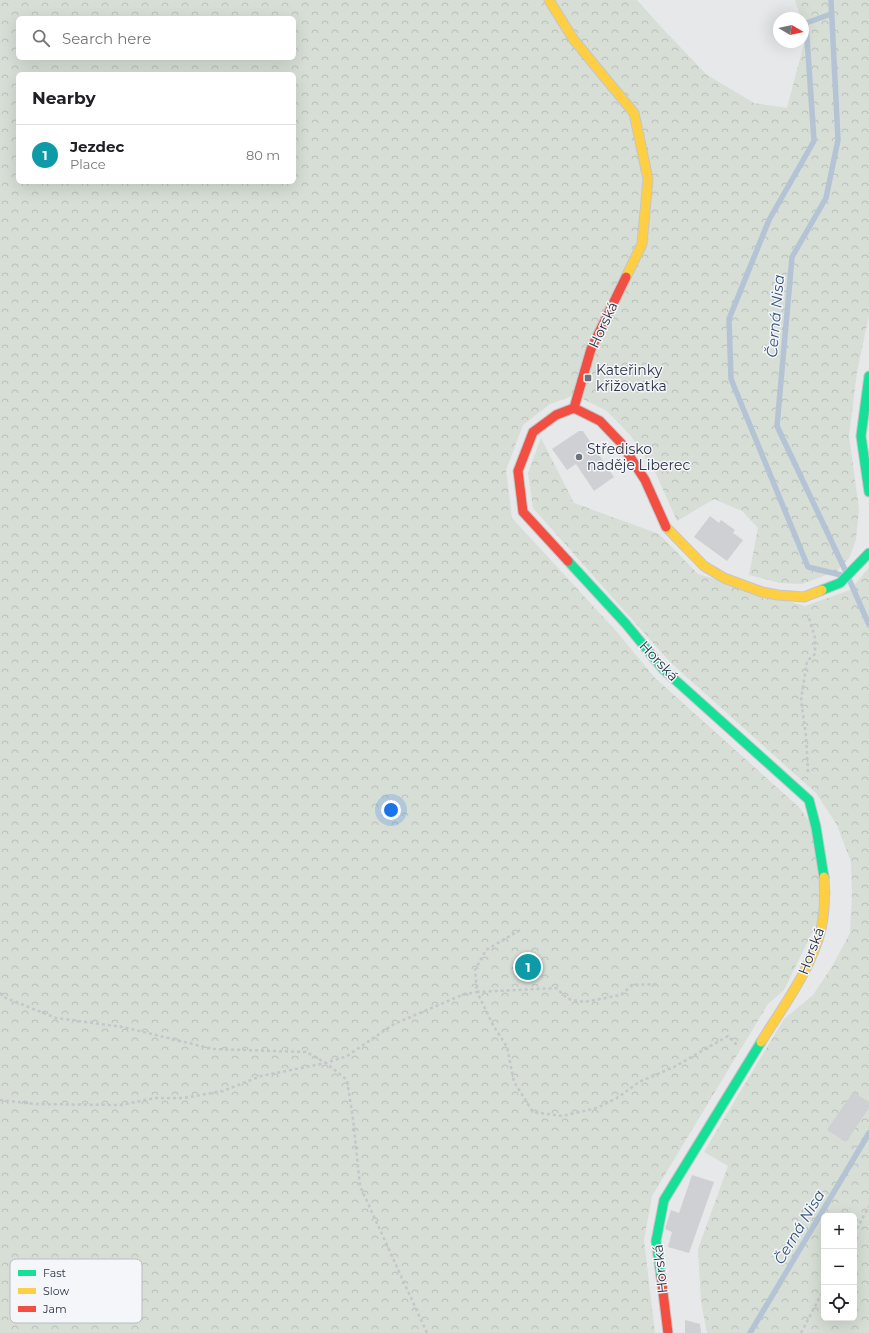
<!DOCTYPE html>
<meta charset="utf-8">
<style>
:root{--surface:#fff;--page:#f6f6f6;--text:#202124;--muted:#757577;--line:#e0e0e0;--accent:#0f766e}
body{margin:0;font-family:Montserrat,sans-serif;background:var(--page);color:var(--text)}
.controls{position:absolute;right:12px;bottom:12px;display:grid;overflow:hidden;border-radius:6px;box-shadow:0 4px 16px #0002}
.controls button{width:36px;height:36px;display:grid;place-items:center;padding:0;border:0;border-bottom:1px solid var(--line);background:var(--surface);color:var(--text);font:20px sans-serif}
.compass{position:absolute;left:773px;top:12px;width:36px;height:36px;border-radius:50%;background:var(--surface);box-shadow:0 4px 16px #0002;rotate:99deg}
.you{position:absolute;left:391px;top:810px;width:14px;height:14px;margin:-10px;border:3px solid #fff;border-radius:50%;background:#1a73e8;box-shadow:0 0 0 6px #1a73e833}
.badge{display:grid;place-items:center;width:26px;height:26px;border-radius:50%;background:var(--accent);color:#fff;font-size:13px;font-weight:700}
.pin{position:absolute;translate:-50% -50%;border:2px solid #fff;box-shadow:0 1px 4px #0006}
.list{margin:0;padding:0;list-style:none}
h2{display:flex;justify-content:space-between;align-items:center;height:52px;margin:0;padding:0 16px;font-size:17px}
h2 small{font-size:13px;font-weight:400;color:var(--muted)}
.list li{display:grid;grid-template-columns:26px 1fr auto;gap:12px;align-items:center;box-sizing:border-box;height:60px;padding:0 16px;border-top:1px solid var(--line)}
.list b{display:block;font-size:15px;white-space:nowrap}
.list p{margin:0;font-size:13px;white-space:nowrap;color:var(--muted)}
.list em{font-size:13px;font-style:normal;color:var(--muted)}
.icon{flex:none;width:22px;height:22px;fill:none;stroke:currentColor;stroke-width:2;stroke-linecap:round;stroke-linejoin:round}
.map{position:relative;flex:none;width:869px;height:1333px;overflow:hidden}
.search{position:absolute;background:var(--surface);box-shadow:0 4px 16px #0002;left:16px;top:16px;width:280px;height:44px;display:flex;align-items:center;gap:10px;box-sizing:border-box;padding:0 14px;border-radius:6px;color:var(--muted);font-size:15px}
.panel{position:absolute;background:var(--surface);box-shadow:0 4px 16px #0002;left:16px;top:72px;width:280px;height:112px;border-radius:6px}
.map>svg:first-child{display:block}
</style>
<div class="map">
<svg width="869" height="1333" viewBox="0 0 869 1333">
<defs>
<pattern id="forest-crowns" width="20" height="18" patternUnits="userSpaceOnUse"><rect width="20" height="18" fill="#d6ded6"/><path d="M2 6a3 3 0 1 1 6 0M12 15a3 3 0 1 1 6 0" fill="none" stroke="#b8bfb9"/></pattern>
</defs>
<rect width="100%" height="100%" fill="#e6e8ea"/>
<!-- forest -->
<path fill="url(#forest-crowns)" fill-rule="evenodd" d="M0,0H637L662,28L707,75L754,103L787,108L806,36L803,25V18H801L795,0H869V315L857,372L849,436L859,509L856,540L849,558L837,571L802,584L780,583L749,575L758,528L742,511L714,499L677,521L656,474L631,436L607,411L575,395L550,404L523,425L506,470L512,518L617,632L655,678L800,808L818,835L831,894L784,990L768,1004L652,1196L644,1240L655,1333H0ZM18,18H294V58H18ZM18,74H294V182H18Z
M541,438L574,503L659,534L698,574L805,606L850,590L867,570L869,566V1333H707L701,1302L698,1249L728,1166L704,1152L784,1019L813,995L833,965L850,933L852,894L851,862L837,825L816,793L670,662L533,508L528,473ZM824,1216H854V1318H824Z"/>
<g fill="none" stroke-linecap="round" stroke-linejoin="round">
<!-- stream -->
<path stroke="#b4c4d5" stroke-width="5.5" d="M831,0L838,140L826,198L792,257L777,426L846,572
M831,14L806,23L814,141L769,220L729,319L731,379L808,567L841,575
M849,579L869,625
M750,1333L869,1133"/>
</g>
<!-- building -->
<path fill="#ced0d3" d="M579,431H583L614,477L594,491L576,464L567,470L552,449Z
M710,516L719,523L721,520L735,530L733,533L743,540L727,561L694,537Z
M853,1092L869,1102V1108L846,1142L827,1130Z
M692,1175L714,1182L689,1253L668,1247L672,1232L665,1229L671,1210L679,1213Z
M685,1320L700,1324L701,1333H685Z"/>
<g fill="none" stroke-linecap="round" stroke-linejoin="round">
<!-- fast casing -->
<g stroke="#c4c6c8" stroke-width="11">
<path id="fast" d="M869,376L861,436L869,492
M568,561L626,624L663,669L809,800L816,827L824,877
M822,590L840,583L869,553
M661,1276L656,1241L664,1200L761,1042"/>
</g>
<!-- slow casing -->
<g stroke="#c4c6c8" stroke-width="11">
<path id="slow" d="M549,0L574,40L634,113L648,179L642,244L626,277
M666,527L704,566L724,578L762,592L778,595L804,597L822,590
M761,1042C782,1008 812,968 821,929C825,912 825,894 824,877"/>
</g>
<!-- jam casing -->
<g stroke="#c4c6c8" stroke-width="11">
<path id="jam" d="M574,408L591,349L626,277
M574,408L600,421L621,443L645,480L666,527
M568,561L523,512L518,471L533,432L556,415L574,408
M661,1276L668,1333"/>
</g>
<!-- path -->
<path stroke="#c5c6ca" stroke-width="2.5" stroke-dasharray="3 3" stroke-linecap="butt" d="M808,772L806,736L801,700L807,661L815,654V638L808,615
M520,930L486,950L475,970L477,992L556,988L568,999L584,1002L621,995L632,985L659,984
M0,993L6,998L56,1018L123,1027L213,1049L306,1052L326,1063L347,1080L353,1119L360,1186L427,1333
M0,1100L36,1104L121,1105L155,1098H184L223,1091L261,1076L326,1063L347,1056L394,1024L462,995L477,992L493,1025L507,1047L514,1082L533,1112L562,1116L597,1108L617,1098L639,1082L674,1067L728,1036L737,1045
M854,1234L869,1206
M801,1333L824,1289"/>
<!-- fast -->
<use href="#fast" stroke="#16e098" stroke-width="9"/>
<!-- slow -->
<use href="#slow" stroke="#ffcf43" stroke-width="9"/>
<!-- jam -->
<use href="#jam" stroke="#f24e42" stroke-width="9"/>
</g>
<!-- markers -->
<g fill="#6c737f" stroke="#f4f6f9" stroke-width="1.5">
<rect x="584" y="374" width="8" height="8" rx="2"/>
<circle cx="579" cy="457" r="4"/>
</g>
<g text-anchor="middle" dominant-baseline="central" stroke-width="3" stroke-linejoin="round" paint-order="stroke">
<!-- street labels -->
<g font-size="14" fill="#2b3445" stroke="#f4f6f9">
<text transform="translate(603 325) rotate(-65)">Horská</text>
<text transform="translate(659 661) rotate(47)">Horská</text>
<text transform="translate(811 951) rotate(-69)">Horská</text>
<text transform="translate(660 1269) rotate(-96)">Horská</text>
</g>
<!-- poi labels -->
<g font-size="14" fill="#2b3445" stroke="#f4f6f9" text-anchor="start">
<text x="596" y="370">Kateřinky<tspan x="596" dy="16">křižovatka</tspan></text>
<text x="587" y="449">Středisko<tspan x="587" dy="16">naděje Liberec</tspan></text>
</g>
<!-- water labels -->
<g font-size="15" font-style="italic" fill="#34527a" stroke="#f4f6f9">
<text transform="translate(775 316) rotate(-85)">Černá Nisa</text>
<text transform="translate(799 1227) rotate(-59)">Černá Nisa</text>
</g>
</g>
<!-- legend -->
<rect x="10" y="1259" width="132" height="64" rx="6" fill="#f4f6f9" stroke="#b8bcc3" stroke-width="1"/>
<rect x="18" y="1270" width="18" height="6" fill="#16e098"/>
<rect x="18" y="1288" width="18" height="6" fill="#ffcf43"/>
<rect x="18" y="1306" width="18" height="6" fill="#f24e42"/>
<g font-size="11" fill="#2b3445">
<text x="43" y="1277">Fast</text>
<text x="43" y="1295">Slow</text>
<text x="43" y="1313">Jam</text>
</g>
</svg>
<div class="controls">
<button>+</button>
<button>−</button>
<button><svg class="icon" aria-label="locate" viewBox="0 0 24 24"><circle cx="12" cy="12" r="6"/><path d="M12 2v4M12 18v4M2 12h4M18 12h4"/></svg></button>
</div>
<svg class="compass" viewBox="-18 -18 36 36"><path d="M0-13l5 13h-10z" fill="#e53935"/><path d="M0 13l5-13h-10z" fill="#757577"/></svg>
<div class="you"></div>
<div class="pin badge" style="left:528px;top:967px;background:#0f9aa8">1</div>
<div class="search"><svg class="icon" aria-label="search" viewBox="0 0 24 24"><circle cx="10" cy="10" r="6"/><path d="M15 15l6 6"/></svg>Search here</div>
<section class="panel">
<h2>Nearby<small></small></h2>
<ul class="list">
<li><span class="badge" style="background:#0f9aa8">1</span><div><b>Jezdec</b><p>Place</p></div><em>80 m</em></li>
</ul>
</section>
</div>
